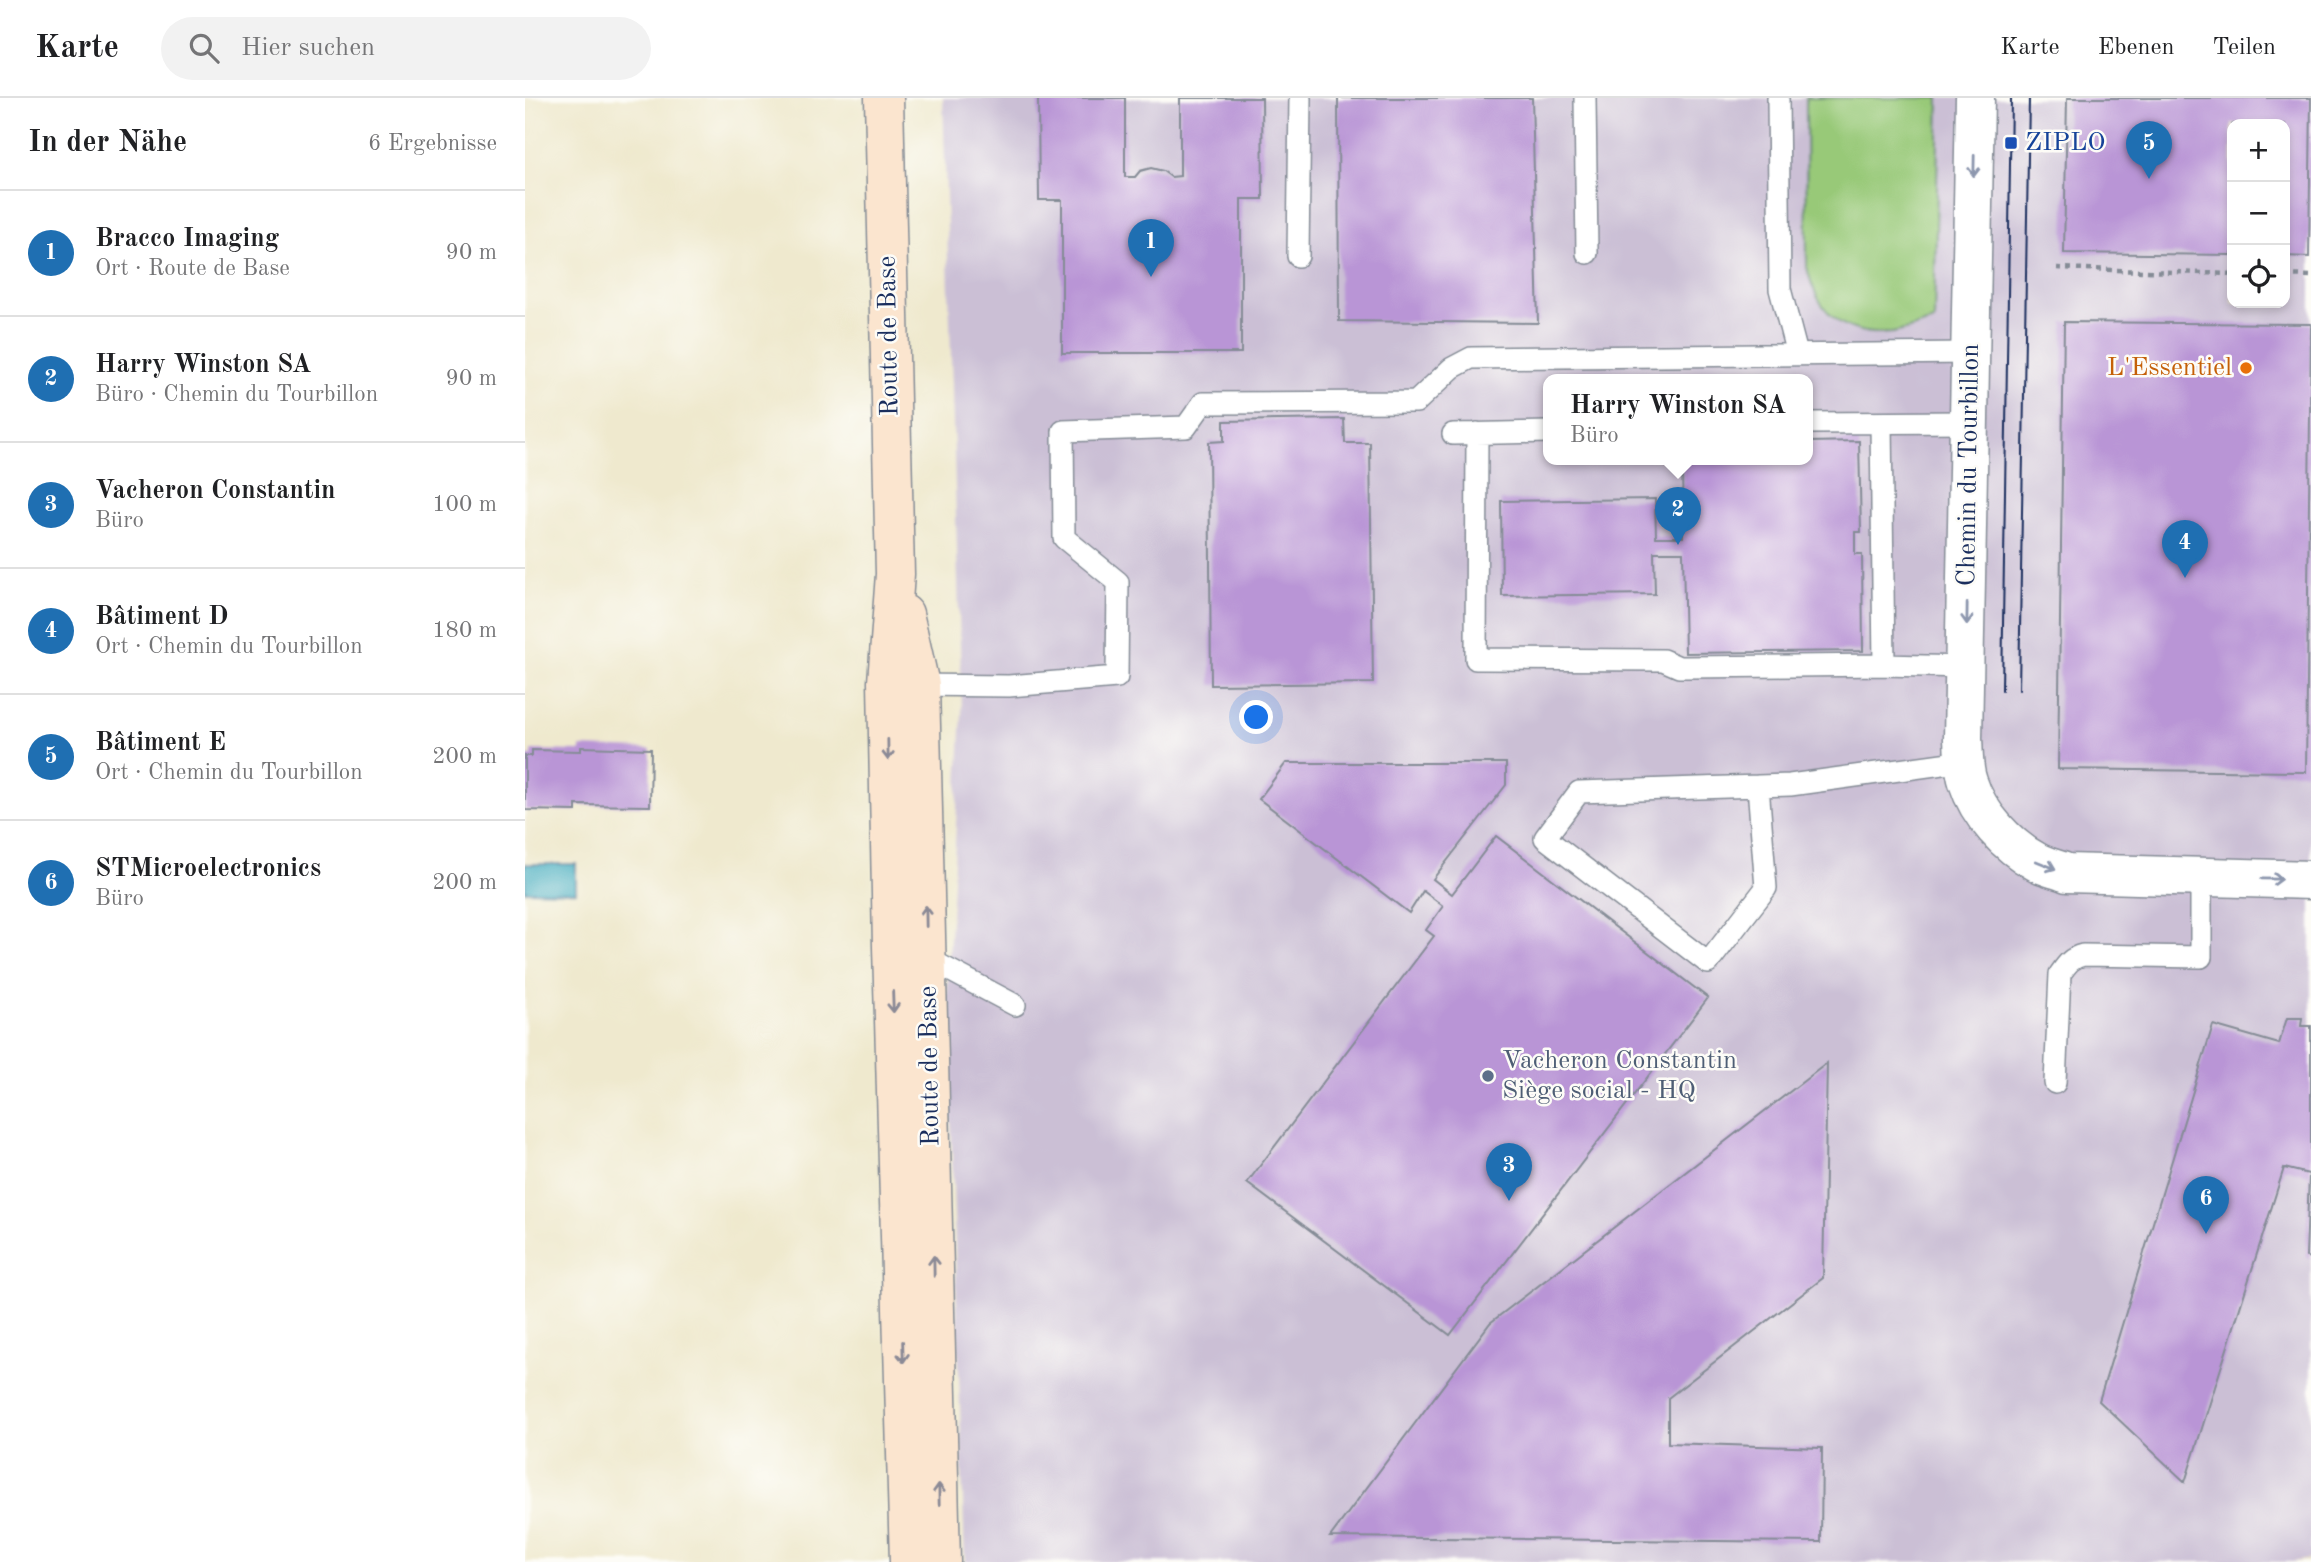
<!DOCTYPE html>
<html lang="de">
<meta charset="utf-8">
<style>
:root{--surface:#fff;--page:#f2f2f2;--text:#202124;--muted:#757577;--line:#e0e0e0;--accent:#1f6fb2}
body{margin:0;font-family:"Old Standard TT",serif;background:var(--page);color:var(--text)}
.controls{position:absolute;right:21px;top:21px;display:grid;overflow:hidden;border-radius:14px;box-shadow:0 4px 10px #0003}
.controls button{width:63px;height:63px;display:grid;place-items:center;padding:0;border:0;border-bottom:2px solid var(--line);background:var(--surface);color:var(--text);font:35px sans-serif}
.you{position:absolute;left:732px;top:620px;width:24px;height:24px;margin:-18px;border:5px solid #fff;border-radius:50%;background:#1a73e8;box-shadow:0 0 0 10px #1a73e833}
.badge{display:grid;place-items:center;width:46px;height:46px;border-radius:50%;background:var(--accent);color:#fff;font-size:23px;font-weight:700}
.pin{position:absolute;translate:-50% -58px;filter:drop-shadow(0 2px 4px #0008)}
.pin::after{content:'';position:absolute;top:37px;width:24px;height:21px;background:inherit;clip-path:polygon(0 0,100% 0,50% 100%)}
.popup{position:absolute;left:1018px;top:276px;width:270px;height:91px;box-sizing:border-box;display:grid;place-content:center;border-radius:14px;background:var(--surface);filter:drop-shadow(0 2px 5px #0005);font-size:23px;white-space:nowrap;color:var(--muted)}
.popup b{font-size:26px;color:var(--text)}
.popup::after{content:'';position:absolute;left:50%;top:100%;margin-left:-14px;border:14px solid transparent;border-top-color:var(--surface)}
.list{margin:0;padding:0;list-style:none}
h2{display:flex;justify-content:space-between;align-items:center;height:91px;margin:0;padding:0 28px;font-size:30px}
h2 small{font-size:23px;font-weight:400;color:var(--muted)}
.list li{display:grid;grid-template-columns:46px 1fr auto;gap:21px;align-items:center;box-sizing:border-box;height:126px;padding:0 28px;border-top:2px solid var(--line)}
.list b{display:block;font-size:26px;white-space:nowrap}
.list p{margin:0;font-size:23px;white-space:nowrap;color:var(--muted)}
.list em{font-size:23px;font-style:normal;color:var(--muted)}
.icon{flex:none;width:38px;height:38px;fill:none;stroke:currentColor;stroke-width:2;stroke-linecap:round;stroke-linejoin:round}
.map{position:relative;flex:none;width:1786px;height:1464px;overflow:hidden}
header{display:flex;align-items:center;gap:42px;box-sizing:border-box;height:98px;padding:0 35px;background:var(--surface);border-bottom:2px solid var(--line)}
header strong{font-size:33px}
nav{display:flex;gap:38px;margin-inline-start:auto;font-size:24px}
.search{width:490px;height:63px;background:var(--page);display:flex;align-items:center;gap:18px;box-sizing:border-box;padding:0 24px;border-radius:38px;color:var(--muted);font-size:26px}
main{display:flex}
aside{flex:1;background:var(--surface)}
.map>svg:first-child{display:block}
</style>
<header>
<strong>Karte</strong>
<div class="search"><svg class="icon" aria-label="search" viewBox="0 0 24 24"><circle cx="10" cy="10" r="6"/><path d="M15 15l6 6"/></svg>Hier suchen</div>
<nav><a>Karte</a><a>Ebenen</a><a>Teilen</a></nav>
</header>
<main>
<aside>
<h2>In der Nähe<small>6 Ergebnisse</small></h2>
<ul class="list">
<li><span class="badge">1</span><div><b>Bracco Imaging</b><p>Ort · Route de Base</p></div><em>90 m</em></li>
<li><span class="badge">2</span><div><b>Harry Winston SA</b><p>Büro · Chemin du Tourbillon</p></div><em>90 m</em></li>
<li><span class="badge">3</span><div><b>Vacheron Constantin</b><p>Büro</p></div><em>100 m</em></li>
<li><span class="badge">4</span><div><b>Bâtiment D</b><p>Ort · Chemin du Tourbillon</p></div><em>180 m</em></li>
<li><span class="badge">5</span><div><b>Bâtiment E</b><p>Ort · Chemin du Tourbillon</p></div><em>200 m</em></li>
<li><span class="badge">6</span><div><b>STMicroelectronics</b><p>Büro</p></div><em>200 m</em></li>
</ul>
</aside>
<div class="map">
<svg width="1786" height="1464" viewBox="0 0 1786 1464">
<rect width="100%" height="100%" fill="#fdfcf7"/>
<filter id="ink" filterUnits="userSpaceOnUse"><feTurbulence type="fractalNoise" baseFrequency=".0143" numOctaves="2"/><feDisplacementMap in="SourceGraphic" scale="14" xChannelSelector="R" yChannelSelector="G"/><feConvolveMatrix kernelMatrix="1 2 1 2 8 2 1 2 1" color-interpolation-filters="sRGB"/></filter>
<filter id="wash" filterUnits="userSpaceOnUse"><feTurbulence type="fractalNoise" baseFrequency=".00686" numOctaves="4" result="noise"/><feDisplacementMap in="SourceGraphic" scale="28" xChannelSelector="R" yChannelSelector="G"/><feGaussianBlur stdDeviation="1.57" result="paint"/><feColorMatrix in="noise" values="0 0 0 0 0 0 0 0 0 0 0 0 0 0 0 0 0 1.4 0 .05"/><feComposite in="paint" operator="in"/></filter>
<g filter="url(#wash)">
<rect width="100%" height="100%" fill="#efe9ce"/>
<!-- industrial -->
<path fill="#cbbfd5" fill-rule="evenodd" d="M418,0H1786V1461L1767,1464H440L422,897L437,614ZM1707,26H1760V205H1707ZM1024,281H1282V361H1024Z"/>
<!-- green -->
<path fill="#98c978" stroke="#5a7c6b" stroke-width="2" d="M1281,0H1414L1409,223C1395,227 1380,233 1367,235C1318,239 1292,215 1282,169Z"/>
<!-- water -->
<path fill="#3faabe" stroke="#2d6c8e" stroke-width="2" d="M0,766H51V794L0,793Z"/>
<g id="blocks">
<!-- building -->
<path fill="#b995d6" d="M513,0H600V79H610L615,73L626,70L638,73L646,79L655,78V0H737L738,101H716V255H537V102H514Z
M813,0H1007L1013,225L814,223Z
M1542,0H1786L1784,159L1760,158V26H1707V157L1539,155Z
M1539,224L1786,226L1781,674L1533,671Z
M819,321L820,345H845L848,585L686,587L684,344L699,343V323Z
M1334,343L1336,434H1330V456H1337L1338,553L1160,555L1158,454H1129L1130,496L977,498L976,403L1130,401L1131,439H1158L1157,361H1282V344Z
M56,649L126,651L125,708L51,707V713L0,712V658H7V652L56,653Z
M761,665H981V687L908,781L927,796L971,738L1183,900L925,1237L722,1085L909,838L901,832L918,808L898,793L884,815L734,701Z
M1762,920H1777L1776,928H1786V1160L1781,1159L1784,1076L1759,1070L1660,1384L1574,1303L1688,927L1754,946Z
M1302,965L1298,1180L1143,1300V1345L1297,1350L1296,1444L805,1439L965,1225Z"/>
</g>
</g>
<g filter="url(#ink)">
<use href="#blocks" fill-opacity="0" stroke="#858c96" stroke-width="2"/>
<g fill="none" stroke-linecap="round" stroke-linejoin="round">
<!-- lane casing -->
<g stroke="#858c96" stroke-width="24">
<path id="lane" d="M1060,0L1062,155
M1253,0L1255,191L1272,256
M773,158L775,0
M1282,325L1445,324
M1356,325L1359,567
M952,335L951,561L1138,562L1154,569H1161L1359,567L1441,569
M928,336L1024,334
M387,587L484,588L592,579L593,484L539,440L538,333L661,329L678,305L891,304L927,270L946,260L1446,255
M1233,688L1241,790L1183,865L1020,740L1054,694L1265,687L1439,663
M396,857L490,907
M1530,985L1535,876C1542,866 1546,860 1558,857L1676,859V780"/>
</g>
<!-- street casing -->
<g stroke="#858c96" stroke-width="41">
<path id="street" d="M1450,0L1438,641C1439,654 1438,670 1443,684C1453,716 1482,748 1512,764C1521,769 1533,771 1542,775L1786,782"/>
</g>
<!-- secondary casing -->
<g stroke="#858c96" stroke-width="41">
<path id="secondary" d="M359,0L370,476L362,584L367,849L384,1464
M379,516L395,587L416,1464"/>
</g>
<!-- path -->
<path stroke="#858c96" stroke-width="4.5" stroke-dasharray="5 5" stroke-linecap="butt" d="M1532,170L1707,176
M1760,177L1786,178"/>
<!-- lane -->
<use href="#lane" stroke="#fff" stroke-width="21"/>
<!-- street -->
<use href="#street" stroke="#fff" stroke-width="38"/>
<!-- secondary -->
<use href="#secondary" stroke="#fbe5cf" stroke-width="38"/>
<!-- tram -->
<path stroke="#1b2f5e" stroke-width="2" d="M1477,592L1486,0
M1494,592L1504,0"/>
</g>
<!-- one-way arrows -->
<defs><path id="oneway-shaft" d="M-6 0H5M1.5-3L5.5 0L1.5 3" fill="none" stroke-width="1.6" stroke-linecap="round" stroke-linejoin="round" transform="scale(1.75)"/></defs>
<g stroke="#8d97ae">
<use href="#oneway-shaft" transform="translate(1449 68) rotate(91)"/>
<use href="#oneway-shaft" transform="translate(1442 516) rotate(91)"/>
<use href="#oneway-shaft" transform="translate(1521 767) rotate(22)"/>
<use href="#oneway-shaft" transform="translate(1747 781) rotate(1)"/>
</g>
<g stroke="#8b8a96">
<use href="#oneway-shaft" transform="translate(363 652) rotate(89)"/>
<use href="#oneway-shaft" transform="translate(401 818) rotate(-91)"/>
<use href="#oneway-shaft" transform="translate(368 904) rotate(88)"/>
<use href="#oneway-shaft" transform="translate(409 1168) rotate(-91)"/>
<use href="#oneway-shaft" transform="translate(378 1254) rotate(88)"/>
<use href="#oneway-shaft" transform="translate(414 1396) rotate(-91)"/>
</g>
</g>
<!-- markers -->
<rect fill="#1a4fb4" stroke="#fdfcf7" stroke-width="2.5" x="1479" y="38" width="14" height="14" rx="3.5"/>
<circle fill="#e8710a" stroke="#fdfcf7" stroke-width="2.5" cx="1721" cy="270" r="7"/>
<circle fill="#5c6f8a" stroke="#fdfcf7" stroke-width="2.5" cx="963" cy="978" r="7"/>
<g text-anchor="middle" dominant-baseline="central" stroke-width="5" stroke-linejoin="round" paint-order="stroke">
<!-- transit labels -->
<g font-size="26" fill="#164399" stroke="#fdfcf7" text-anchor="start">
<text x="1500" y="45">ZIPLO</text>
</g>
<!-- street labels -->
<g font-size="26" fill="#1b2f5e" stroke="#fdfcf7">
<text transform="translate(364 238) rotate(-91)">Route de Base</text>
<text transform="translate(1444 367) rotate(-89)">Chemin du Tourbillon</text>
<text transform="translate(405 968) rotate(-91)">Route de Base</text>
</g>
<!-- food labels -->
<g font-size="26" fill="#c56008" stroke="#fdfcf7" text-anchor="end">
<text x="1707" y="270">L'Essentiel</text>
</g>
<!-- service labels -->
<g font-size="26" fill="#4e5e75" stroke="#fdfcf7" text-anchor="start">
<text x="977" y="963">Vacheron Constantin<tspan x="977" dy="30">Siège social - HQ</tspan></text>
</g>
</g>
</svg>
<div class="controls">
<button>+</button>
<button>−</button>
<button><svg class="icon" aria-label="locate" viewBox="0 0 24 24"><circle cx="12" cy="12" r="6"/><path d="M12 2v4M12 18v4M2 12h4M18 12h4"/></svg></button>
</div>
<div class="you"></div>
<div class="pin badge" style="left:626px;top:179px">1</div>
<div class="pin badge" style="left:1153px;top:447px">2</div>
<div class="popup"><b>Harry Winston SA</b>Büro</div>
<div class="pin badge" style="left:984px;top:1103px">3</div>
<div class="pin badge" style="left:1660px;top:480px">4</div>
<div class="pin badge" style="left:1624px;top:81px">5</div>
<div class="pin badge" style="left:1681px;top:1136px">6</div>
</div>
</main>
